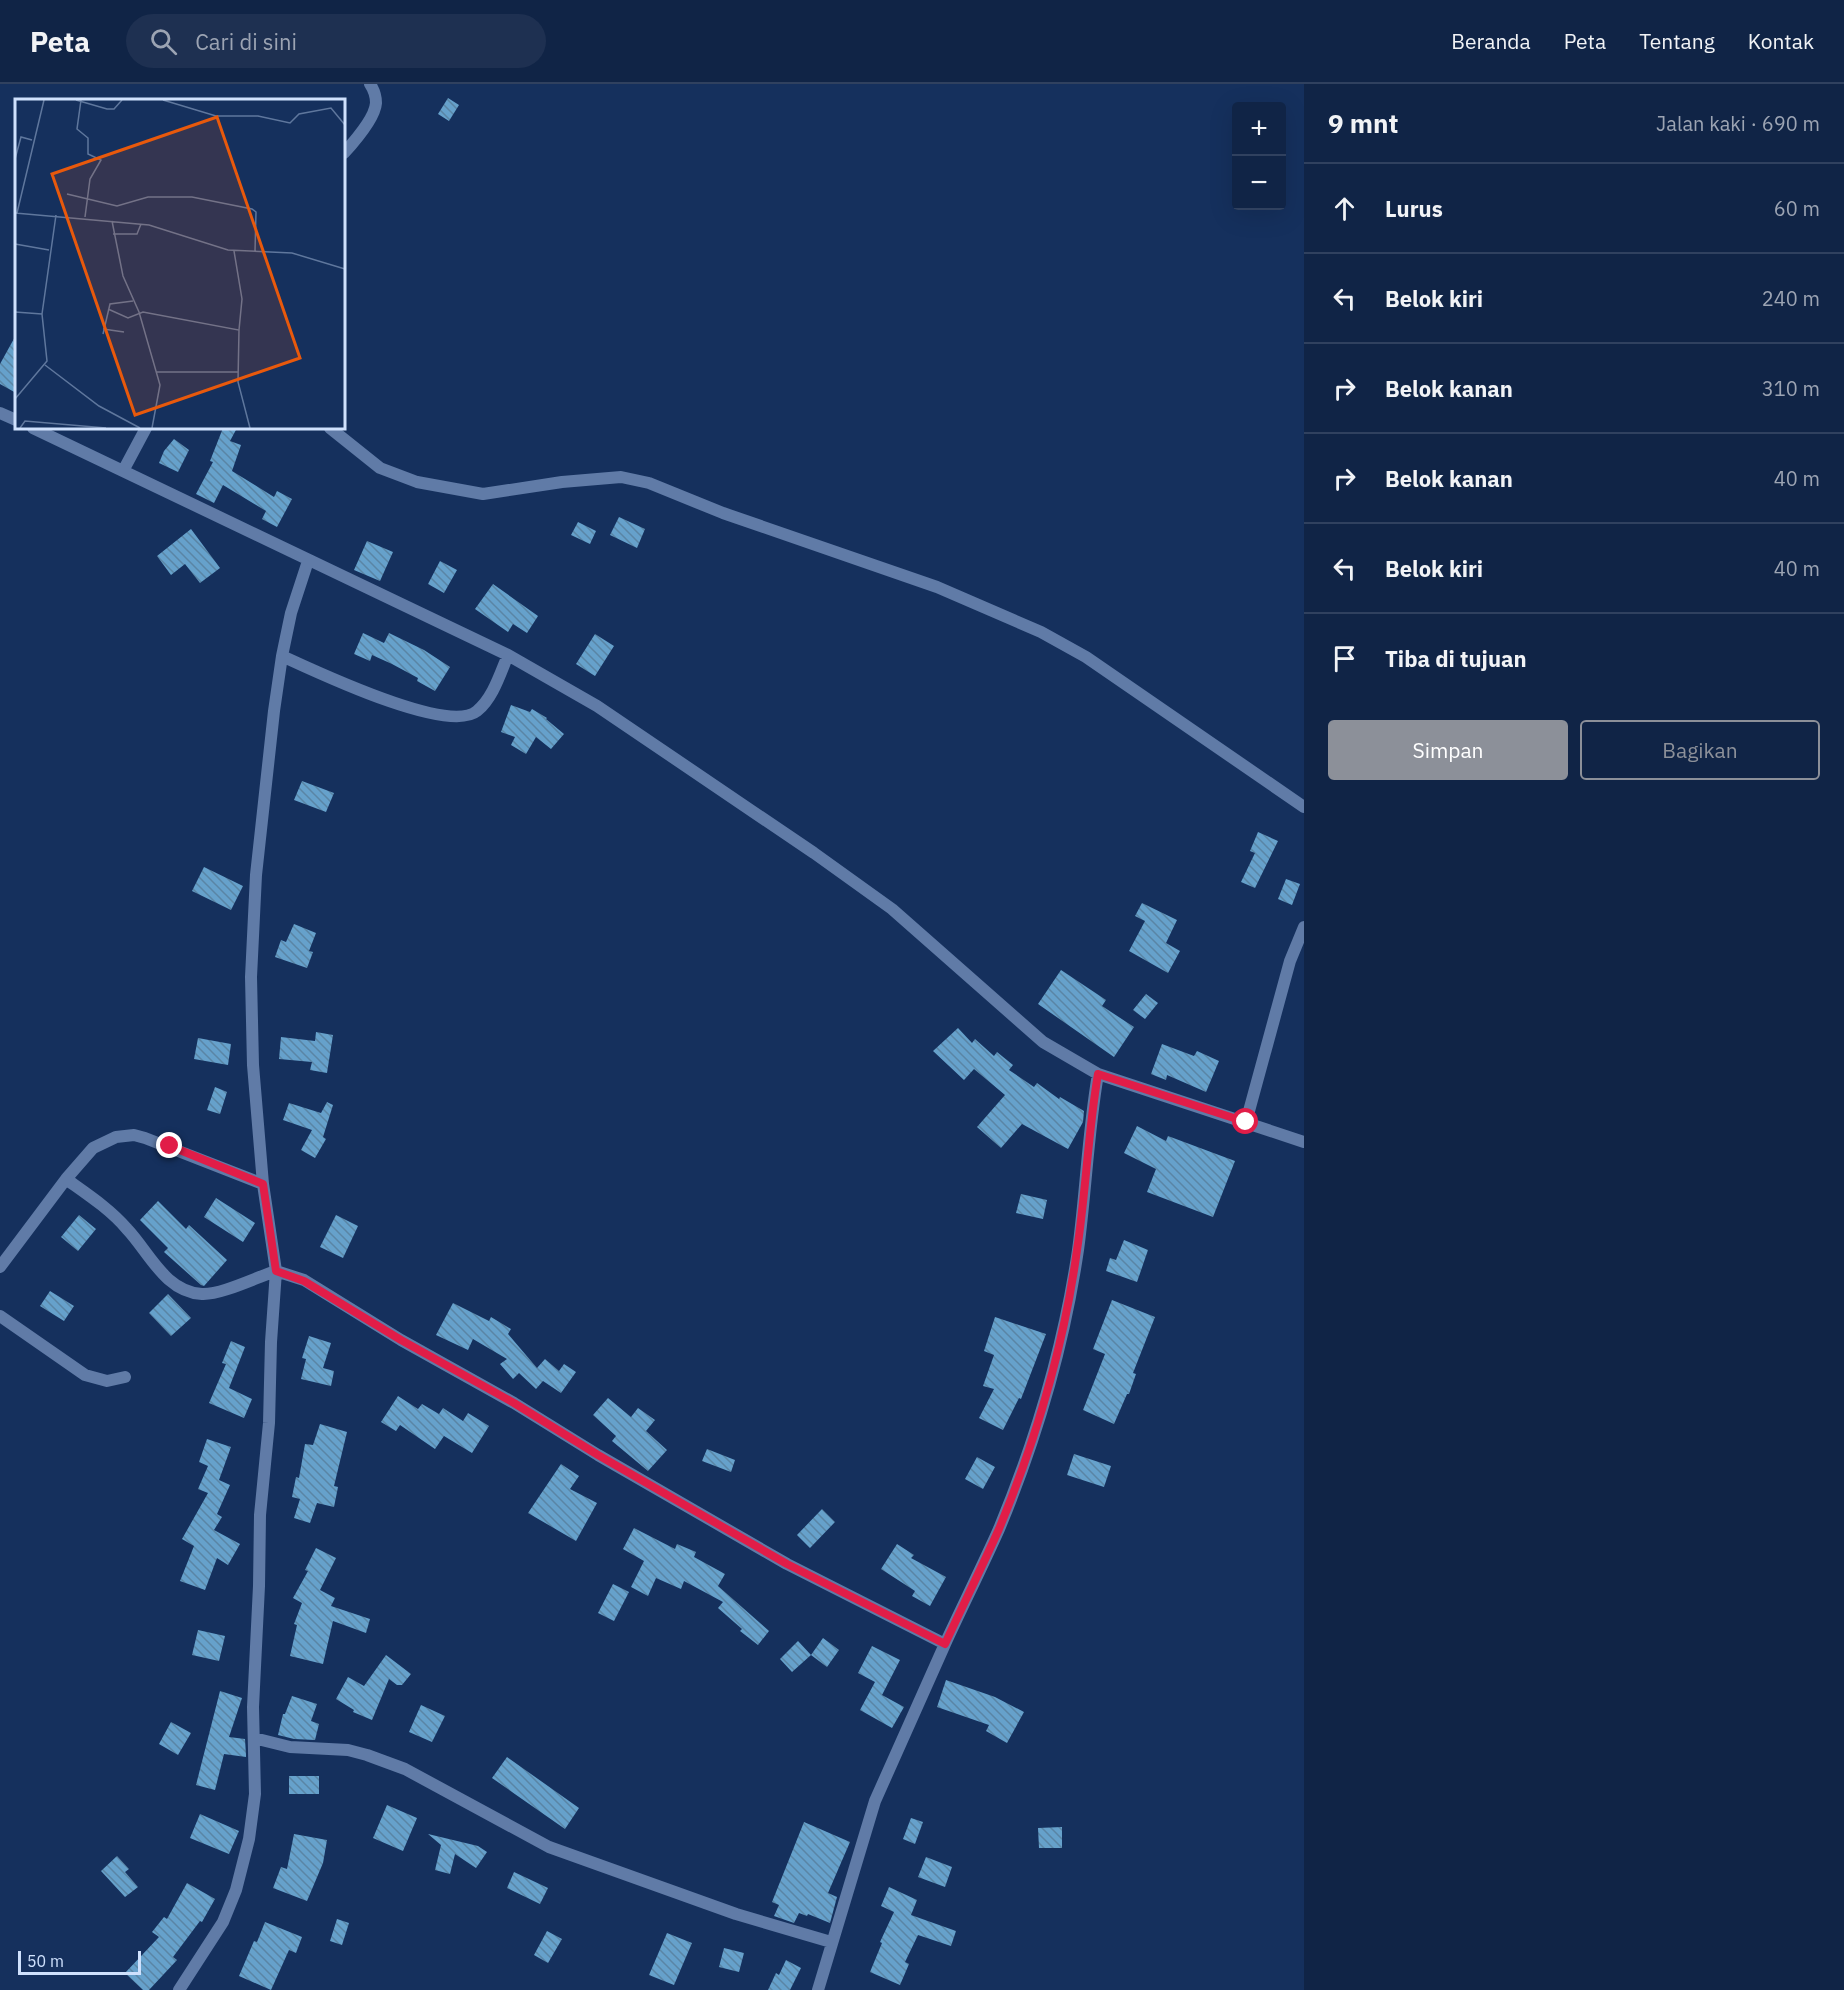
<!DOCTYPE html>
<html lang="id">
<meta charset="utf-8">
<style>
:root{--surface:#102446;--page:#1e3051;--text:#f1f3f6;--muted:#9ca4b3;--line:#30415f;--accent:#8c9099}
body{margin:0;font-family:"IBM Plex Sans",sans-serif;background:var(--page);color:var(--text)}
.controls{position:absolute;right:18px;top:18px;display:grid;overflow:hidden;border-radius:6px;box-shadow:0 6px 24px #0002}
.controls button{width:54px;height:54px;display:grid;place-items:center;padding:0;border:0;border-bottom:2px solid var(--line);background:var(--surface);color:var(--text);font:30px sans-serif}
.scale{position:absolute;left:18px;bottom:15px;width:123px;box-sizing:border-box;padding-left:6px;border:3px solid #cfe1fd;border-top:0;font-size:16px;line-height:21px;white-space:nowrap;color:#cfe1fd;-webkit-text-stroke:4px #15305d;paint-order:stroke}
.stop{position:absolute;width:18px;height:18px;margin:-14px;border:4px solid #e11d48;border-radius:50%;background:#fff}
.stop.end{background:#e11d48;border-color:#fff;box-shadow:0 2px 6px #0008}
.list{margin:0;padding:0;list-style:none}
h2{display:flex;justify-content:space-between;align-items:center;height:78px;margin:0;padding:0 24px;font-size:26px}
h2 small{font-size:20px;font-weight:400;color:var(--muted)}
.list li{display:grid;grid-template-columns:39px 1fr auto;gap:18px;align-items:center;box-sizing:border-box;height:90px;padding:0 24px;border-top:2px solid var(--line)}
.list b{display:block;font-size:22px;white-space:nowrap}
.list em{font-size:20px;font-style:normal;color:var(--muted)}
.actions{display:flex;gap:12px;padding:18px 24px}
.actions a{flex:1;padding:14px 0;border:2px solid var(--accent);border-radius:6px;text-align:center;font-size:21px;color:var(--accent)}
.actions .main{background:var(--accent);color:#fff}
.icon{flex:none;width:33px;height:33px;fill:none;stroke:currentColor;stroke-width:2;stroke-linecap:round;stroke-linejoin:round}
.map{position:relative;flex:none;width:1304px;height:1906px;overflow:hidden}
header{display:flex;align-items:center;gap:36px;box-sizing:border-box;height:84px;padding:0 30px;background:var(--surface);border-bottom:2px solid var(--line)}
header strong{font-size:28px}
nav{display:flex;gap:33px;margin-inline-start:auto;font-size:21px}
.search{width:420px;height:54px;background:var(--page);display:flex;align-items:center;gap:15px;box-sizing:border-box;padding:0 21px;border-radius:33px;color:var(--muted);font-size:22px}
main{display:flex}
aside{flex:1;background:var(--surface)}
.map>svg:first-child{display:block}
</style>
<header>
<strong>Peta</strong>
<div class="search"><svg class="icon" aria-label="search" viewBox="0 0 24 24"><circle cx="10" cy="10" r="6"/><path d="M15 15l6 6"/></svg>Cari di sini</div>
<nav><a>Beranda</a><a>Peta</a><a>Tentang</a><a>Kontak</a></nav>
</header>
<main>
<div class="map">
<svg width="1304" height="1906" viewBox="0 0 1304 1906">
<defs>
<pattern id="building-back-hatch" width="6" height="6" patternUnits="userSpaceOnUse" patternTransform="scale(1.5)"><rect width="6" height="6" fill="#66a1cb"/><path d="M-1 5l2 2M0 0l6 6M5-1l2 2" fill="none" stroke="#5a85a5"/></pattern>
</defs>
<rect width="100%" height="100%" fill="#15305d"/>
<!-- building -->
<path fill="url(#building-back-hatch)" d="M448,14L459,21L449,37L438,30Z
M16,251V309L0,300V280Z
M223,344H237L230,357L241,361L232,387L274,413L277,407L292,415L277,443L262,435L266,427L223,401L214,419L196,410L213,378L210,377Z
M174,355L189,366L178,388L159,379L164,367Z
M619,433L645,445L637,464L610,451Z
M578,438L596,447L590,460L571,451Z
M191,445L220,484L200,499L185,480L171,491L157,472Z
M367,457L393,468L380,497L354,486Z
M440,477L457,486L444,509L428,500Z
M493,500L538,532L527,549L513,540L508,548L475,525Z
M363,549L384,559L389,549L424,566L450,583L435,607L417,597L418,594L392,580L372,571L370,577L354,570Z
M595,550L614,562L595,592L576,580Z
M511,621L530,628L532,625L547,634L546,635L564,650L551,665L536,653L526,670L511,661L515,653L501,648Z
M302,697L334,709L326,728L294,716Z
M1258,748L1278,757L1255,804L1241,798L1255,769L1250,767Z
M204,783L243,802L231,826L192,807Z
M1286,795L1300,800L1292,821L1278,815Z
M1142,819L1177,836L1166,859L1180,867L1168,889L1129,867L1145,837L1135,832Z
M294,840L316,849L309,867L313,868L307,884L275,873L281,856L286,858Z
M1061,886L1106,916L1102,922L1134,943L1114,973L1038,920Z
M1146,910L1158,919L1145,935L1133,926Z
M958,944L972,959L975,955L994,972L997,968L1013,981L1009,986L1034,1003L1037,999L1059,1015L1060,1013L1084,1027L1083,1038L1068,1065L1022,1040L1001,1064L977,1043L1005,1011L974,985L964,996L933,967Z
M316,948L333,951L327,989L310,986L312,978L279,975L281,953L315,957Z
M198,954L231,960L228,981L194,975Z
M1162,960L1194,972L1197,967L1219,977L1206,1008L1167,991L1166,996L1151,990Z
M215,1003L227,1008L220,1030L207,1026Z
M327,1018L333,1021L323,1053L326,1055L315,1074L301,1066L312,1046L283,1036L289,1019L321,1029Z
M1137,1042L1166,1057L1168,1052L1235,1077L1213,1133L1147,1108L1156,1085L1124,1069Z
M1021,1110L1047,1116L1043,1135L1016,1129Z
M216,1114L255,1139L243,1158L204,1133Z
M158,1117L186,1145L189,1141L227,1176L204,1202L201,1201L164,1168L168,1164L140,1136Z
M79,1131L96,1145L78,1167L61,1153Z
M336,1131L358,1142L343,1174L320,1163Z
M1124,1156L1148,1166L1137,1198L1106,1187L1110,1174L1116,1176Z
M50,1207L74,1222L64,1237L40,1222Z
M168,1210L191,1234L171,1252L149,1229Z
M1112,1216L1155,1233L1133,1289L1136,1290L1129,1310H1127L1114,1340L1083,1326L1105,1270L1093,1265Z
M453,1219L489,1237L491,1233L511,1245L508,1250L537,1284L545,1275L559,1287L564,1280L576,1288L561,1309L543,1297L536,1305L519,1289L513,1295L500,1280L507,1275L473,1255L468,1266L436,1251Z
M995,1233L1046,1250L1021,1315L1019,1314L1003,1346L979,1334L994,1305L983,1302L994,1271L984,1267Z
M309,1252L331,1259L323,1284L334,1287L331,1302L301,1295L306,1275L302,1274Z
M231,1257L245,1263L229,1304L252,1315L244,1334L209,1319L226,1280L222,1279Z
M398,1312L418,1325L422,1320L439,1330L443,1324L463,1337L468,1329L489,1342L472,1369L444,1352L435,1365L400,1341L396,1347L381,1338Z
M608,1314L631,1333L638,1324L655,1336L646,1347L667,1366L648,1387L612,1357L616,1352L593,1331Z
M320,1340L347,1348L334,1402L338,1403L334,1423L317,1419L310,1439L294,1434L300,1415L292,1413L296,1393L299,1394L305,1360L313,1361Z
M207,1355L231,1363L219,1396L230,1401L217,1430L222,1433L214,1446L240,1460L228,1481L217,1474L205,1506L180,1497L194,1462L182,1455L208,1409L198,1405L208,1382L199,1378Z
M707,1365L735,1376L731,1388L702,1377Z
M1074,1370L1111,1382L1104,1403L1067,1391Z
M977,1373L995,1383L983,1405L965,1395Z
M561,1380L579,1392L570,1405L597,1419L576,1457L528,1429Z
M822,1425L835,1438L810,1464L797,1451Z
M634,1444L675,1465L677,1460L696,1468L694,1473L725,1490L718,1502L769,1547L758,1561L740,1547L742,1545L718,1524L723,1518L684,1497L681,1505L656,1494L648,1512L631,1503L644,1477L623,1465Z
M897,1460L914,1471L911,1474L946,1493L930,1522L912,1512L915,1507L881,1485Z
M316,1464L336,1474L320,1506L335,1514L331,1522L370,1535L366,1549L333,1537L323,1580L290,1572L297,1541L294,1540L302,1519L293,1514L308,1487L305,1486Z
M613,1500L629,1508L614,1537L598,1529Z
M198,1546L225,1552L219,1577L192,1571Z
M823,1554L839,1566L827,1583L811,1571Z
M798,1557L811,1571L792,1588L780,1575Z
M872,1562L900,1576L882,1611L904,1623L892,1644L860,1626L875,1598L858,1589Z
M386,1571L411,1590L402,1601H397L389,1595L372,1636L353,1628L354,1626L336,1615L348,1593L364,1602Z
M946,1596L995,1613L1024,1628L1007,1659L986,1647L989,1641L937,1623Z
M220,1607L242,1614L229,1653L245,1655L246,1671V1673L224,1670L215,1706L196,1701Z
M292,1612L317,1620L311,1637L319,1640L315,1656L294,1655L278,1651L283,1630H285Z
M421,1621L445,1632L432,1658L409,1648Z
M171,1638L191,1649L178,1671L159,1660Z
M507,1673L579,1724L565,1745L492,1694Z
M289,1692H319V1710H289Z
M387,1721L417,1734L403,1767L373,1754Z
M200,1730L239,1747L229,1770L190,1754Z
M911,1734L923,1738L915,1760L903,1755Z
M804,1738L850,1758L828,1809L837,1813L830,1839L808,1830L807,1832L799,1829L794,1839L774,1832L779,1821L772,1818Z
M1062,1743V1764H1039L1038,1744Z
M294,1750L327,1756L323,1779L307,1817L273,1804L281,1783L287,1785Z
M428,1750L478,1762L487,1768L476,1784L455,1770L450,1790L435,1786L441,1761Z
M117,1772L129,1785L125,1788L138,1803L125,1813L101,1787Z
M926,1773L952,1783L945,1803L918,1793Z
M514,1788L548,1804L540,1820L507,1804Z
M187,1799L215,1815L202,1838L200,1837L173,1873L177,1876L149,1906H143L125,1889L159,1853L152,1848L164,1833L167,1835Z
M889,1803L917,1816L911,1831L956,1847L951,1862L918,1851L905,1878L909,1880L900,1901L870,1888L882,1859L880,1858L894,1828L881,1822Z
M337,1835L349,1839L342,1861L330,1857Z
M265,1838L302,1853L296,1869L289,1866L271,1906L239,1892L254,1857L257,1858Z
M547,1847L562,1855L548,1879L534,1871Z
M667,1849L692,1859L674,1901L649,1891Z
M724,1864L744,1869L739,1888L719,1883Z
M786,1876L801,1884L790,1906H768L776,1889L779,1891Z"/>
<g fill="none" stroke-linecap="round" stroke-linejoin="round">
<!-- street -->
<path stroke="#607ba7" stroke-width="12" d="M344,69C354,58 375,34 376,19C376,11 374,6 370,0
M0,329L16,336
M33,344L508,571L597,622L814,769L892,825L1043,958L1098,990L1304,1058
M330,344L380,384L417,398L483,410L562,398L621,393L649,399L723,429L937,503L1041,548L1086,573L1304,723
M123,387L146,344
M282,572C315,587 448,651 477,627C493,614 500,590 508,571
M1246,1038L1290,877L1304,843
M66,1095C87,1110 110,1125 127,1145C149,1168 165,1208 202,1210C221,1211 257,1193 276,1187L304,1196L401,1256L514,1319L598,1371L787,1480L945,1560L875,1717L818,1906
M0,1183L66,1095L93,1064L116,1053L134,1051L145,1054L263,1100
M0,1232L85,1291L107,1297L125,1293
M945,1560C963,1521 982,1483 999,1445C1036,1356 1064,1261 1078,1166C1086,1107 1088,1048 1098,990
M254,1654L290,1663L348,1666L367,1671L405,1685L549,1763L736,1830L831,1858
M179,1906L223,1838L236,1806L249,1755L255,1710L253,1623L259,1502L260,1431L269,1339L271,1258L276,1187L263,1100L253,981L251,893L256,791L274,627L282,572L291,529L308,477"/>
</g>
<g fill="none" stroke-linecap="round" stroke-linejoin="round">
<!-- route -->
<path stroke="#e11d48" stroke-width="8" d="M170,1062L263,1100L276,1187L304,1197L401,1256L514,1319L598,1371L787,1480L945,1560C963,1521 982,1483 999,1445C1036,1356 1064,1261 1077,1166C1086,1107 1088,1048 1098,990L1246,1038"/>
</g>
<!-- overview -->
<g transform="translate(15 15)">
<rect width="330" height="330" fill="#15305d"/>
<path fill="none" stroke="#5f779d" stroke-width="1.5" d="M61,1L92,10H99L107,1M66,1L62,30L73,39V55L86,61L75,80L70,118M148,1L201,17H243L275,24L284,15L316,9L330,26M0,60L6,38L17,41M52,95L102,107L133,98H177L237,110L241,113L240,152M0,114L134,126L213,151L277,154L330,170M2,114L29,1M97,122L108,177L124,213L145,286L137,329M98,135H122L126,125M0,145L34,151M219,152L227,200L224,231M93,210L113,219L128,213L224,231L223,283L235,329M0,213L27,215M88,230L109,233M88,235L95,205L118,202M30,266L84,307L125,329M141,273H223M0,300L32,262L27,215L41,116M5,329L10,322L91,329"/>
<path fill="#e8590c" fill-opacity="0.15" stroke="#e8590c" stroke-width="3" d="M202,18L285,259L120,316L37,75Z"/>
<rect width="330" height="330" fill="none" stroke="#cfe1fd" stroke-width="3"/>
</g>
</svg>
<div class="controls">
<button>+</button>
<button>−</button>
</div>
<div class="scale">50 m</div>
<div class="stop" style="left:1246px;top:1038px"></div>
<div class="stop end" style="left:170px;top:1062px"></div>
</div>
<aside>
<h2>9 mnt<small>Jalan kaki · 690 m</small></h2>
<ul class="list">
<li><svg class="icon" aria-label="ahead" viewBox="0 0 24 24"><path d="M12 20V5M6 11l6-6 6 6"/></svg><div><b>Lurus</b></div><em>60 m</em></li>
<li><svg class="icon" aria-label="left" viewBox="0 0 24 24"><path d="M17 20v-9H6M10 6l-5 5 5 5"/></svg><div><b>Belok kiri</b></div><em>240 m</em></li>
<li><svg class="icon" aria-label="right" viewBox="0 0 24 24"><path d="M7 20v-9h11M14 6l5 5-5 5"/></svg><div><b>Belok kanan</b></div><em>310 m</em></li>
<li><svg class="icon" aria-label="right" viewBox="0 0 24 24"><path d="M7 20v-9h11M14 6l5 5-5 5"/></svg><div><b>Belok kanan</b></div><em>40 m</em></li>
<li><svg class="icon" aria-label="left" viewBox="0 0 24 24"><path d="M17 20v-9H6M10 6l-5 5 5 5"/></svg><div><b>Belok kiri</b></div><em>40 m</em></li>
<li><svg class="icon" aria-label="arrive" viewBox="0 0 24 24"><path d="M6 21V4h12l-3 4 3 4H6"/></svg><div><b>Tiba di tujuan</b></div></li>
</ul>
<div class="actions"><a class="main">Simpan</a><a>Bagikan</a></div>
</aside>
</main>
